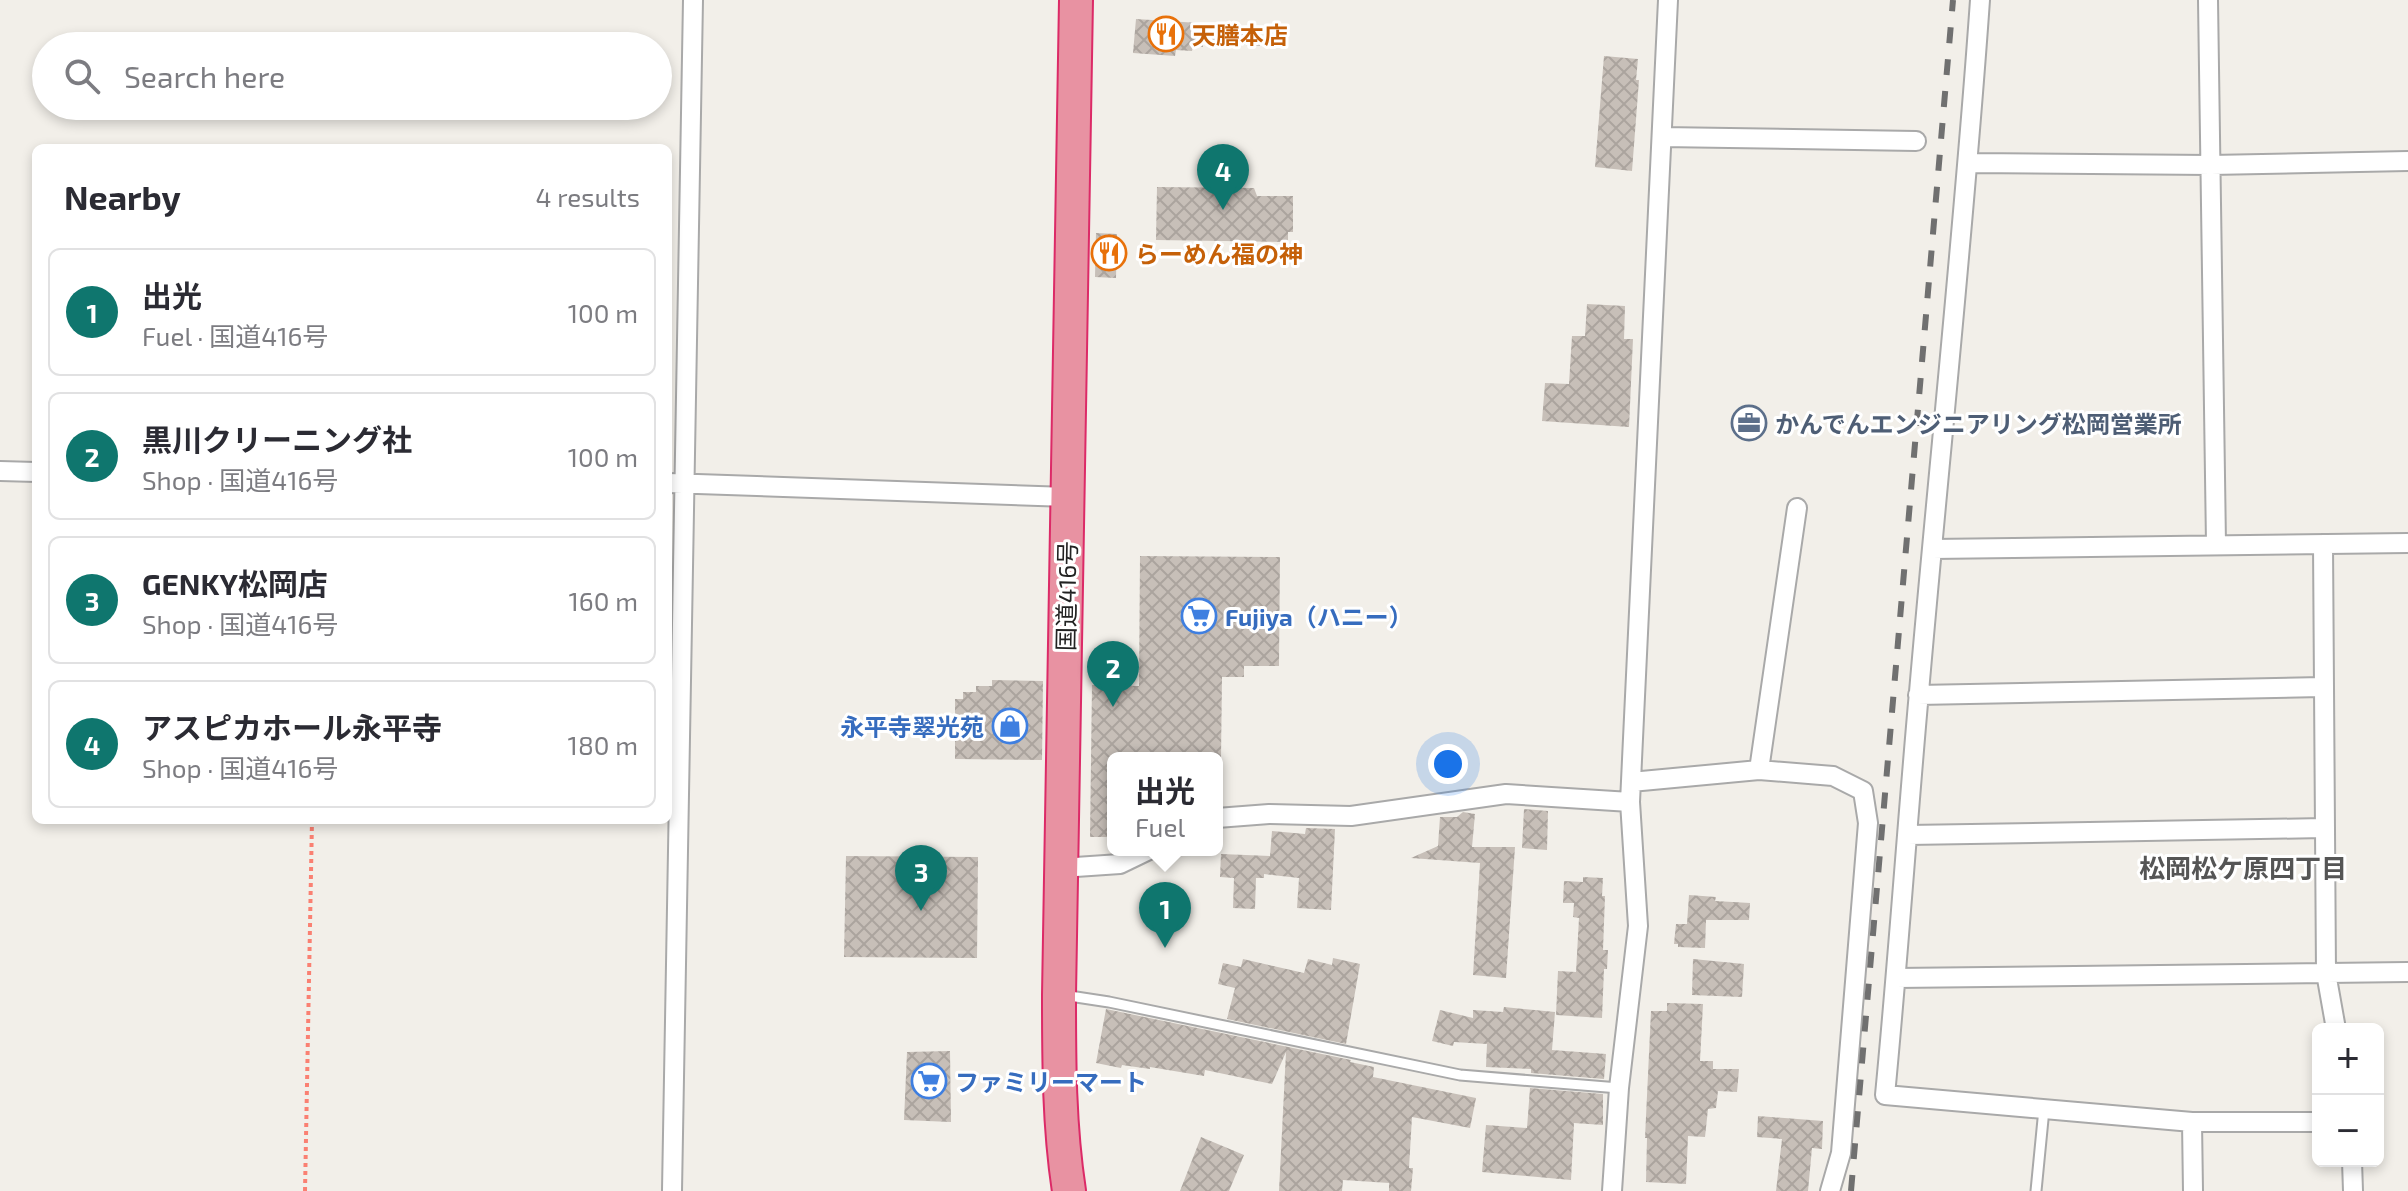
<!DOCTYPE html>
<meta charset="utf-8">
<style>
:root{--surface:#fff;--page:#f7f7f7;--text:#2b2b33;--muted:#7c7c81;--line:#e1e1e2;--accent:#0f766e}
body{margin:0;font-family:"Exo 2","Noto Sans JP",sans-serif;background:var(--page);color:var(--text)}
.controls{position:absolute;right:24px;bottom:24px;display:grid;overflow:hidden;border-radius:12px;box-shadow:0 4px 12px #0003}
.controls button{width:72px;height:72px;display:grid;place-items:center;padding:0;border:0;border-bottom:2px solid var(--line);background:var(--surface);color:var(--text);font:40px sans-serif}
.you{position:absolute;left:1448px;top:764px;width:28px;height:28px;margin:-20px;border:6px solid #fff;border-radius:50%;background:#1a73e8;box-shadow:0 0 0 12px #1a73e833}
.badge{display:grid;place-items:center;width:52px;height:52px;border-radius:50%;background:var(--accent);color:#fff;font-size:26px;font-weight:700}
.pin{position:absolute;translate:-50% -66px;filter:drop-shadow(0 2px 4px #0008)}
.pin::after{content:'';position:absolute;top:42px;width:28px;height:24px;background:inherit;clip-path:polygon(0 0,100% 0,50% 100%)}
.popup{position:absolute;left:1107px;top:752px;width:116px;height:104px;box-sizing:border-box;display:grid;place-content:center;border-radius:12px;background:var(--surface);filter:drop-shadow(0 2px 6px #0005);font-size:26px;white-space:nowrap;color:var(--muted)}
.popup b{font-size:30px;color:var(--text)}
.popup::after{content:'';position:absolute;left:50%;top:100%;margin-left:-16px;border:16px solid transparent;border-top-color:var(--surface)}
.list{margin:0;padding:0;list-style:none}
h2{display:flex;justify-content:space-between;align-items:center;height:104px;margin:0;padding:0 32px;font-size:34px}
h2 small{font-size:26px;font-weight:400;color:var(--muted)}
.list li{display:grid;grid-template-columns:52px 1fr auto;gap:24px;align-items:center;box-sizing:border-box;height:128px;margin:0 16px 16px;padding:0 16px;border:2px solid var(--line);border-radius:12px}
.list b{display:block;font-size:30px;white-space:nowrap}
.list p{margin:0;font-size:26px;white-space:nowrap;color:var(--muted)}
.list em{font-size:26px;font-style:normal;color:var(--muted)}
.icon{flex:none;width:44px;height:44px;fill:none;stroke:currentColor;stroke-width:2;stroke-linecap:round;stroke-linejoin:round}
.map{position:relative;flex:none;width:2408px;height:1191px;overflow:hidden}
.search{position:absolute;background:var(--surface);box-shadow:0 4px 12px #0003;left:32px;top:32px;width:640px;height:88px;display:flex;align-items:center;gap:20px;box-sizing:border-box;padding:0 28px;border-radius:44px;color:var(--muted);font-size:30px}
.panel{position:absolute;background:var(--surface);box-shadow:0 4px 12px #0003;left:32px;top:144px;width:640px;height:680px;border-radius:12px}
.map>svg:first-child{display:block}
</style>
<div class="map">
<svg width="2408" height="1191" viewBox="0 0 2408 1191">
<defs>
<pattern id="building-cross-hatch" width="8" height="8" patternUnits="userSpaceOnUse" patternTransform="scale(2)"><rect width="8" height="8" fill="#c7bfb8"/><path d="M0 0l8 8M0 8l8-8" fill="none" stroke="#aba49e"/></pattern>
</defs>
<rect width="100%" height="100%" fill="#f2efe9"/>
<!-- building -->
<path fill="url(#building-cross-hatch)" d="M1136,19L1261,27L1260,46L1203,42V47L1193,46L1192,51L1176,50L1175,56L1133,53Z
M1604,56L1638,59L1636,80H1639L1632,171L1595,167Z
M1157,187L1254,188L1257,196H1293V232H1288V242L1156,240Z
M1096,233L1117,234L1116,278L1095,277Z
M1587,304L1625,306L1624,339H1633L1629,427L1542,421L1545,383L1569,384L1572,336H1585Z
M1140,556L1280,557L1279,666H1244V677H1222L1221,758H1113V837H1090L1092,685L1139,686Z
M992,680L1043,681L1042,760L955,759V699H963V692H976V686H992Z
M1524,809L1548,811L1547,850L1522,848Z
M1463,812L1475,814L1472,847H1515L1506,978L1473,975L1480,863L1411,858L1438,846L1440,817H1457Z
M1306,828L1335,829L1331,910L1297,908L1299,878L1264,874V878H1256L1255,909L1233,908L1234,878L1220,877L1221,854L1270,856L1272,831L1305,834Z
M846,856L978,857L977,958L844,957Z
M1583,877L1603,878L1602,896H1605L1603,950H1608L1607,969H1604L1602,1018L1556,1015L1558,971L1576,972L1579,918L1573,917L1574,903H1563L1564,881L1583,882Z
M1689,895L1716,897L1715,901L1750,903L1749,920H1706L1705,948L1678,947V944H1674L1676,924H1687Z
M1333,958L1360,964L1346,1044L1227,1019L1235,988L1218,984L1223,963L1241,967L1243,959L1304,973L1308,959L1332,965Z
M1693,959L1744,964L1742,997L1692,995Z
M1667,1003L1703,1004L1700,1061H1713V1069H1739L1737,1092L1718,1091L1716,1108L1708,1109L1705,1137L1688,1136L1686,1184L1646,1182L1647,1138H1645L1651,1011H1667Z
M1504,1007L1555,1012L1552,1050L1606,1054L1604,1079L1531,1073V1069L1486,1067L1487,1044L1454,1042L1453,1046L1432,1041L1440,1010L1473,1018V1010L1503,1012Z
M1106,1009L1351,1060L1350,1062L1374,1067L1373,1077L1476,1098L1470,1128L1412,1117L1409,1168H1413L1411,1191H1389V1183L1343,1180L1342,1191H1279L1286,1052L1272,1084L1205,1070L1204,1076L1150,1067V1069L1122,1065L1121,1068L1096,1063Z
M950,1051L951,1122L904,1120L907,1052Z
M1530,1088L1603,1094V1125L1574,1123L1571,1180L1482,1172L1486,1125L1527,1128Z
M1758,1116L1823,1121L1822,1149L1812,1148L1808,1191H1776L1782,1139L1757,1137Z
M1201,1137L1244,1155L1229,1191H1180Z"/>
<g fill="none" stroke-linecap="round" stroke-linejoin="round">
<!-- lane casing -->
<g stroke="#a9a9a9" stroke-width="13">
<path id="lane" d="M1063,995L1109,1002L1460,1075L1619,1088
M2036,1191L2044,1109"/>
</g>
<!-- street casing -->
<g stroke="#a9a9a9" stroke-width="22">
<path id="street" d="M1980,0C1964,231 1939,461 1919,692C1907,826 1898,961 1885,1095L2192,1122H2318
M2208,0L2216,544
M1662,137L1916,141
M1969,163L2211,165L2408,161
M0,471L36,472
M668,483L1068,497
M2323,544L2326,973L2336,1029
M1932,549L2408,543
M1918,695L2322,687
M1759,770L1797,508
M1631,782L1759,770L1833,776L1863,791L1868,823L1841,1153L1830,1191
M1217,818L1269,814L1351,816L1506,794L1630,802
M1908,835L2324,828
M1061,868L1120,864L1149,850
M1896,978L2408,972
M2192,1122L2193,1191
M2352,1161L2353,1191
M672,1191L693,0
M1612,1191L1619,1088L1638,926L1630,802L1668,0"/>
</g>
<!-- highway casing -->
<g stroke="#dc2a67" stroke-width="36">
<path id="highway" d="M1069,1191C1059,1126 1059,1061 1059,995L1076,0"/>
</g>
<!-- path -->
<path stroke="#fa8072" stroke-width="4" stroke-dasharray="4 4" stroke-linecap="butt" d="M305,1191L312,820"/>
<!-- lane -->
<use href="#lane" stroke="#fff" stroke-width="9"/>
<!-- street -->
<use href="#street" stroke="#fff" stroke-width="18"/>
<!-- highway -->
<use href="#highway" stroke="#e892a2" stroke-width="32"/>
<!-- rail -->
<path stroke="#707070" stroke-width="6" stroke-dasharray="16 16" stroke-linecap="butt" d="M1851,1191L1953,0"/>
</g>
<!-- icons -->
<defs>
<g id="restaurant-ring" transform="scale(1.8)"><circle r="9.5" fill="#fff" stroke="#e8710a" stroke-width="1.5"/><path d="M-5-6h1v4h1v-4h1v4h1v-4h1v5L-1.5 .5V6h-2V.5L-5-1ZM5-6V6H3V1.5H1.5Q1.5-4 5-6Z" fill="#e8710a"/></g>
<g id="office-ring" transform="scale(1.8)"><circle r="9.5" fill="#fff" stroke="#5c6f8a" stroke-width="1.5"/><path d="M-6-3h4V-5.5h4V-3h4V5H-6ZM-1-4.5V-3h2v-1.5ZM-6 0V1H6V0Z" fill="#5c6f8a"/></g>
<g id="supermarket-ring" transform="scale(1.8)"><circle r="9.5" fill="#fff" stroke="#3f7fe0" stroke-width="1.5"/><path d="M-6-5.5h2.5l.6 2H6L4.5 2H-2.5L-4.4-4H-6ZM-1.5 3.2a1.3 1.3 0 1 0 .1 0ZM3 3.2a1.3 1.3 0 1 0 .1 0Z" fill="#3f7fe0"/></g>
<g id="shop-ring" transform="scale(1.8)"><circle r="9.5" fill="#fff" stroke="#3f7fe0" stroke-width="1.5"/><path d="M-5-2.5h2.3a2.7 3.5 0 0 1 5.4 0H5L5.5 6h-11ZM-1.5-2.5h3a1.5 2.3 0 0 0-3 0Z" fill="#3f7fe0"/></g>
</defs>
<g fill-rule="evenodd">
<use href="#restaurant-ring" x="1166" y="34"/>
<use href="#restaurant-ring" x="1109" y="253"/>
<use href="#office-ring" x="1749" y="423"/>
<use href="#supermarket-ring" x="1199" y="616"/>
<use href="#shop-ring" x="1010" y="726"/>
<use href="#supermarket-ring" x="929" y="1081"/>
</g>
<g text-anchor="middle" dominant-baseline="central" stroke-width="6" stroke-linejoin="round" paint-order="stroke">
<!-- food labels -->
<g font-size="24" font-weight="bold" fill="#c56008" stroke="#fff" text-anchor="start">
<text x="1192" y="34">天膳本店</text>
<text x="1135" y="253">らーめん福の神</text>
</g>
<!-- service labels -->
<g font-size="24" font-weight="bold" fill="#4e5e75" stroke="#fff" text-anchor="start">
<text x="1775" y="423">かんでんエンジニアリング松岡営業所</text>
</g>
<!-- street labels -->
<g font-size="24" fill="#222" stroke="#fff">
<text transform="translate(1066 596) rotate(-89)">国道416号</text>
</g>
<!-- shop labels -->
<g font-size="24" font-weight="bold" fill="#366cbe" stroke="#fff" text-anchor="start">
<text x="1225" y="616">Fujiya（ハニー）</text>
<text x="984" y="726" text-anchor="end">永平寺翠光苑</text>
<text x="955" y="1081">ファミリーマート</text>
</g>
<!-- neighbourhood labels -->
<g font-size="26" font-weight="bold" fill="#555" stroke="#fff">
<text x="2243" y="867">松岡松ケ原四丁目</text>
</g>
</g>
</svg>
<div class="controls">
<button>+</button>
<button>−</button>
</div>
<div class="you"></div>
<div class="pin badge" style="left:1165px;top:948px">1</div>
<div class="popup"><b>出光</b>Fuel</div>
<div class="pin badge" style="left:1113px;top:707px">2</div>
<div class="pin badge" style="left:921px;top:911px">3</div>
<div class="pin badge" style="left:1223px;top:210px">4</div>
<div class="search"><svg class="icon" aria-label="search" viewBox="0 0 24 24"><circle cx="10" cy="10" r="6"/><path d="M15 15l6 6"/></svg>Search here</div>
<section class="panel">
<h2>Nearby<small>4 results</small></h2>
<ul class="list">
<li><span class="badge">1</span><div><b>出光</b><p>Fuel · 国道416号</p></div><em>100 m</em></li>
<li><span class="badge">2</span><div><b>黒川クリーニング社</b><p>Shop · 国道416号</p></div><em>100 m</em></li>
<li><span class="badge">3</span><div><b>GENKY松岡店</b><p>Shop · 国道416号</p></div><em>160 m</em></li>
<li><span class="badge">4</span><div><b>アスピカホール永平寺</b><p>Shop · 国道416号</p></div><em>180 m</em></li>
</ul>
</section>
</div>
